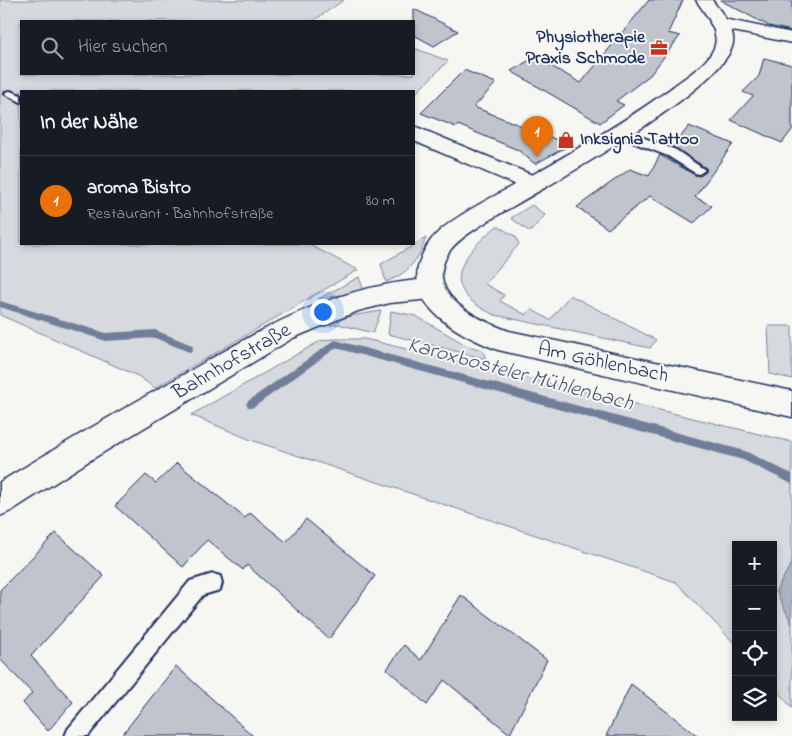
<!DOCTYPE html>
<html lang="de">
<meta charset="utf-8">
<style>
:root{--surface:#171b24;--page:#242831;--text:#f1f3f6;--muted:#9ea1a6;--line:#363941;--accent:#c8321e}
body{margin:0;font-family:"Indie Flower",sans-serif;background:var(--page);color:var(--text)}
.controls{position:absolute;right:15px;bottom:15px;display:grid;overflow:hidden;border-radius:0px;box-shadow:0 2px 8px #0003}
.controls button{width:45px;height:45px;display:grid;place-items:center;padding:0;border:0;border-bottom:1px solid var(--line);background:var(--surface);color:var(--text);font:25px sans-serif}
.you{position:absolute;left:322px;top:311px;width:18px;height:18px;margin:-12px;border:4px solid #fff;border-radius:50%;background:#1a73e8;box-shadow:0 0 0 8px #1a73e833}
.badge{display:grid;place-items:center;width:32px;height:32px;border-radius:50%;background:var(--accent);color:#fff;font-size:16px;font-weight:700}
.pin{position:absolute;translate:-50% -41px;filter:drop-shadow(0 1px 2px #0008)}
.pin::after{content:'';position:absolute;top:26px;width:18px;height:15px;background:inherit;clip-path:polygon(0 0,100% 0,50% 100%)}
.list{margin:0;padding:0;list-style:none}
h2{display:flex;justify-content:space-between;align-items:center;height:65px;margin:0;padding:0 20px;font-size:21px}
h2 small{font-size:16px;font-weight:400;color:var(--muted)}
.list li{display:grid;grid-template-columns:32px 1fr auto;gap:15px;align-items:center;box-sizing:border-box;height:90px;padding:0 20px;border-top:1px solid var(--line)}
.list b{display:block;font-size:19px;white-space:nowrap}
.list p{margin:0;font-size:16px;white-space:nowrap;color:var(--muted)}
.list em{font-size:16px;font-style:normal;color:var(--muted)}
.icon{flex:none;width:28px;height:28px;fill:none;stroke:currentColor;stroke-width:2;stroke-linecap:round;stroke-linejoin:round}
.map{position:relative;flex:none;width:792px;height:736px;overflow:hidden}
.search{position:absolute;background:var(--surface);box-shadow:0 2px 8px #0003;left:20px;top:20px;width:395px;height:55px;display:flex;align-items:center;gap:12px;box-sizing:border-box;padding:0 18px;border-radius:0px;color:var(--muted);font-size:19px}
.panel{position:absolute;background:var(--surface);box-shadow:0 2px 8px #0003;left:20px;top:90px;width:395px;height:155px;border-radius:0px}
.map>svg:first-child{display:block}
</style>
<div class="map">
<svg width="792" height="736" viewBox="0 0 792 736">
<rect width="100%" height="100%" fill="#f6f6f2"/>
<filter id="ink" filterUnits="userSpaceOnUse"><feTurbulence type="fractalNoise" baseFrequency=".02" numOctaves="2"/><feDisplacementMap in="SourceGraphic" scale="10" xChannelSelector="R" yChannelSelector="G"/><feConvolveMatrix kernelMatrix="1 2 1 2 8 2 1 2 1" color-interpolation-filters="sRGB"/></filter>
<g filter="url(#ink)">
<!-- green -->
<path fill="#d6d9dd" stroke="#78849e" d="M0,0H344L313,21H21V74H414V48L448,61L414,95V91H21V244H308L358,270L155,388L138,376L0,315Z
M532,205L545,215L530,232L511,218Z
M497,226L515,236L519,244L485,284L504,295L500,301L526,315L531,309L550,320L570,295L656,340L650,348L495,315C436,289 460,256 497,226Z
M426,238C418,260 409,273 386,282L381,264Z
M359,277L364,291L318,299Z
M381,311L373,333L338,324L323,327L321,325L351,316Z
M391,311L416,316L466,345L482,350L486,359L388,334Z
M768,326H792V379L770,374Z
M332,339H365L792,442V562L776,591L792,624V708L773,686V545H736V645L676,582L251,440L191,415L320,341Z"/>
<!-- water -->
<path fill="#abb2c0" stroke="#717e99" d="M792,562V624L776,591Z"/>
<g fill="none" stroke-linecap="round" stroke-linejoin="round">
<!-- stream -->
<path fill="#717e99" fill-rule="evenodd" d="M0,301L106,333L155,330L192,345L193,348L192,351L189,352L155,338L106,341L0,307Z
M335,340L745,451L792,474V484L743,460L336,348L254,407L251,408L248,407L246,404L248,401Z"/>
</g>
<!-- building -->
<path fill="#c0c4cd" stroke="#1b2f5e" d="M649,0H683L668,33L680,36L650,75L616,101L624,105L600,123L511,71L535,57L581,83Z
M720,0H792V31L769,26Z
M414,9L458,31L434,46L414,35Z
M764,58L792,65V130L782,143L731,120L753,96L743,92L759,76Z
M464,70L496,83L474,107L570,145L535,164L518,150L458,125L456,127L421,113Z
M689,126L733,144L695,197L712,206L694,223L650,196L608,229L577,207L630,169L649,176L660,155L695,175L700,176L706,172V168L673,147Z
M177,463L245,518L250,513L286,542L306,519L375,576L329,639L247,565L243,570L207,540L183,567L115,506L146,475L156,483Z
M56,533L104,576L31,656L73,702L48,731L23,703L32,693L0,659V590Z
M461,595L547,660L510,734L444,680L427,705L387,669L404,645L421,660Z
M176,666L253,736H121Z
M631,684L698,736H606Z"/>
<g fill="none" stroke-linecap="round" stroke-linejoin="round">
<!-- service casing -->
<g stroke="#1b2f5e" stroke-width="4">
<path id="service" d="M10,91L21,95V102L5,94L6,92Z
M618,128L676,150L705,170L699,174L695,173L668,156L614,135L612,132L614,129Z
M213,574L220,576L222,583L220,590L203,595L88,736H65L68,729L190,581Z"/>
</g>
<!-- minor casing -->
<g stroke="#1b2f5e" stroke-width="3">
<path id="minor" d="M719,18L792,33V43L713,27L710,23L713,19Z
M414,126L542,179L545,184L542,189L534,192L526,189L414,141Z
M431,279L440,282L444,289L440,296L431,299L390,303L358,311L293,338L89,461L11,511L0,516V482C58,447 117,412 176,379C261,330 331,285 431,279Z"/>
</g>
<!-- tertiary casing -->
<g stroke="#1b2f5e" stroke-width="3">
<path id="tertiary" d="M696,0H712C721,12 738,31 732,47C718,90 560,179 517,204C500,214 459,236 449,252C422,295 477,319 509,331L792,391V417L498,350C452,332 389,297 431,240C448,218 498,195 523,180C573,152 623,123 670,89C684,78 707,65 714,48C721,32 704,12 696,0Z"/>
</g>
<!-- service -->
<use href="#service" fill="#f6f6f2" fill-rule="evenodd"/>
<!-- minor -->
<use href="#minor" fill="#f6f6f2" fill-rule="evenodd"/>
<!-- tertiary -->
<use href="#tertiary" fill="#f6f6f2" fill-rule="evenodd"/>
</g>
</g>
<!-- icons -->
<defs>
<g id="office-bare" transform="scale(1.35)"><path d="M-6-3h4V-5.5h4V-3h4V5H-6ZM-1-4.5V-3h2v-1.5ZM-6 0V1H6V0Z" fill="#c8321e" stroke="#f6f6f2" stroke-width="2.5" paint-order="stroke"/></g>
<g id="shop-bare" transform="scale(1.35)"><path d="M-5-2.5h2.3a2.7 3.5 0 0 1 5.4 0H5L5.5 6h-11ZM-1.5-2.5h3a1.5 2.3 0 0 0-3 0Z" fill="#c8321e" stroke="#f6f6f2" stroke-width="2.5" paint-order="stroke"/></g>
</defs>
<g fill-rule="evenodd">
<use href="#office-bare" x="659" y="48"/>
<use href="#shop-bare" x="566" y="140"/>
</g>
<g text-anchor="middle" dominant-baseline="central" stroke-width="4" stroke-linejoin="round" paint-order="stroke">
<!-- far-poi labels -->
<g font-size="18" font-weight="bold" fill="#1b2f5e" stroke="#f6f6f2" text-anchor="end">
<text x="645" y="38">Physiotherapie<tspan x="645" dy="21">Praxis Schmode</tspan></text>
<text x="580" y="140" text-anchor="start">Inksignia Tattoo</text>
</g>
<!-- street labels -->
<g font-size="21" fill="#1b2f5e" stroke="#f6f6f2">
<text transform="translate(232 362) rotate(-30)">Bahnhofstraße</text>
<text transform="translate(603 363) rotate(12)">Am Göhlenbach</text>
</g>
<!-- water labels -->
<g font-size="22" font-style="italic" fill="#46567b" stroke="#f6f6f2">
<text transform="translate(520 375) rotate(15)">Karoxbosteler Mühlenbach</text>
</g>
</g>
</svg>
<div class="controls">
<button>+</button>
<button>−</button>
<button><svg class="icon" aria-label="locate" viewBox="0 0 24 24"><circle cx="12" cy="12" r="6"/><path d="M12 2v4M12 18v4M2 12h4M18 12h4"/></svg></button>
<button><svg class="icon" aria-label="layers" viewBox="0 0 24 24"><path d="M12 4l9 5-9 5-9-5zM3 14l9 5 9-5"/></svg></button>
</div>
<div class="you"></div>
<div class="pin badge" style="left:537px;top:157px;background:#e8710a">1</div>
<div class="search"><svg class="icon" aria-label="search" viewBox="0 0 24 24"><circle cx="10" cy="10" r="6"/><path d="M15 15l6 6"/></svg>Hier suchen</div>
<section class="panel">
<h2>In der Nähe<small></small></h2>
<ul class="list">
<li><span class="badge" style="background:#e8710a">1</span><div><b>aroma Bistro</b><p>Restaurant · Bahnhofstraße</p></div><em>80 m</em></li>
</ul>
</section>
</div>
